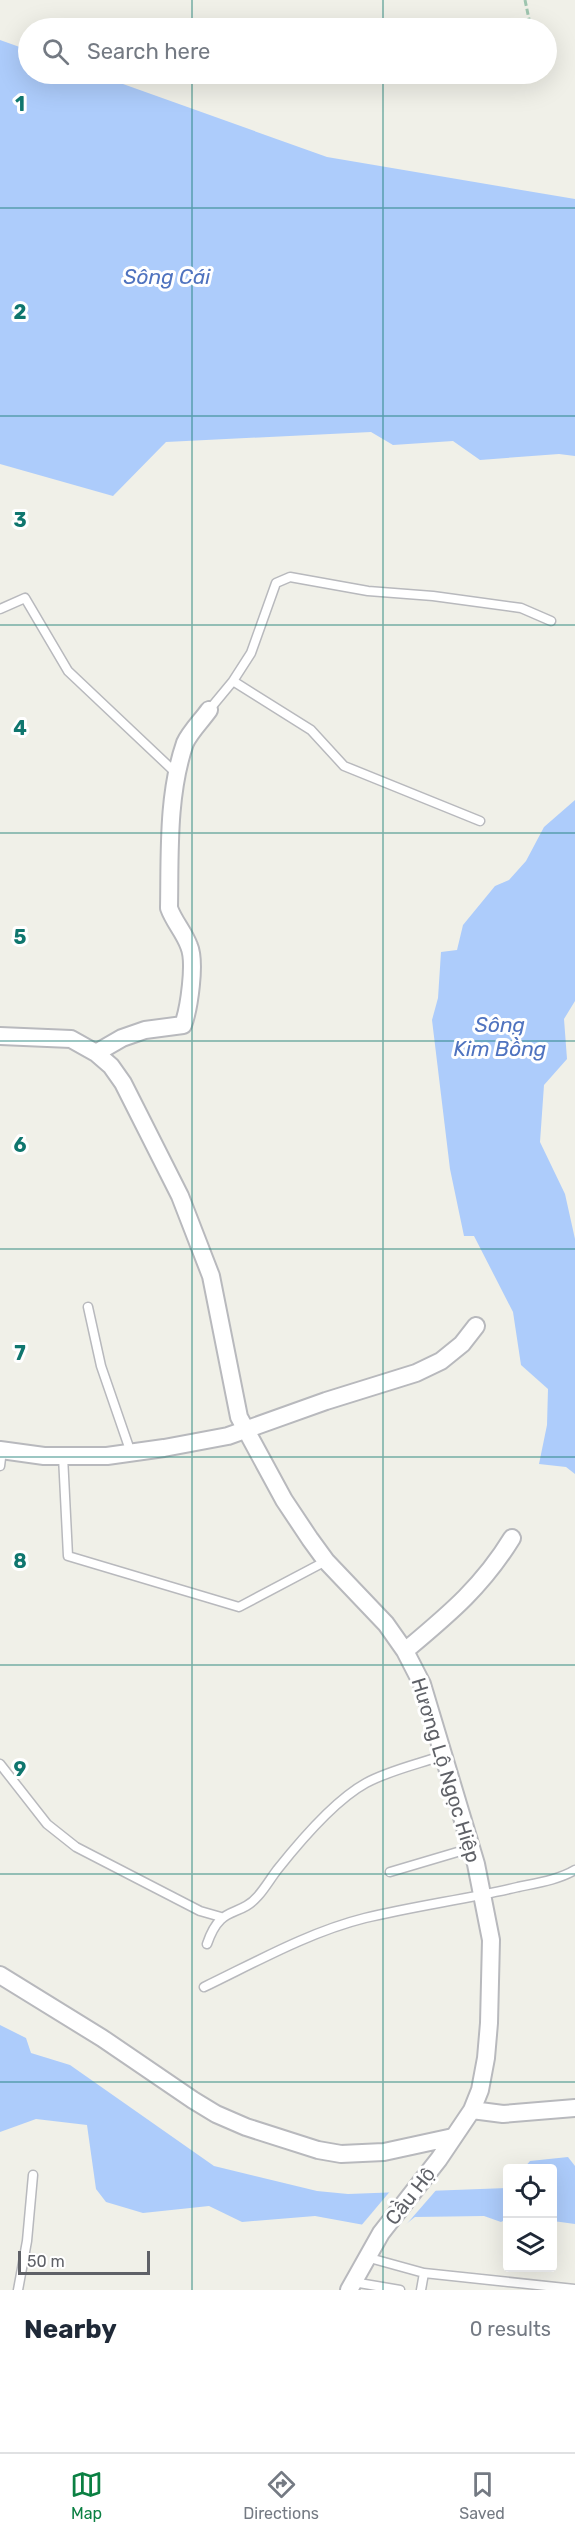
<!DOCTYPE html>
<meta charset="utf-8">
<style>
:root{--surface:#fff;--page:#f6f6f7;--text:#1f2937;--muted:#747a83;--line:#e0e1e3;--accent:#0b8043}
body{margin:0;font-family:Rubik,sans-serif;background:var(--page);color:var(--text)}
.controls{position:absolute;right:18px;bottom:18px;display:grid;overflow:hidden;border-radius:6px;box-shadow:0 6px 24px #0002}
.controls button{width:54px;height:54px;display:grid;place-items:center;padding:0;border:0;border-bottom:2px solid var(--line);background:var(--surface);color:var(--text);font:30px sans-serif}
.scale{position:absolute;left:18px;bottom:15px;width:132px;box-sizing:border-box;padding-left:6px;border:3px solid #5f6167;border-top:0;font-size:16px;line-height:21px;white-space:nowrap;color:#5f6167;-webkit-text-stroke:4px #fff;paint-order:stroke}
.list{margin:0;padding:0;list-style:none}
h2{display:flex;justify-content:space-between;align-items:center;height:78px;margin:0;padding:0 24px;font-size:26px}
h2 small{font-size:20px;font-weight:400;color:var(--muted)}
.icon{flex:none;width:33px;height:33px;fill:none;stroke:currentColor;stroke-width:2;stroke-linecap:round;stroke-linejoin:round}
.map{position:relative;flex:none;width:575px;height:2290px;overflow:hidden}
.search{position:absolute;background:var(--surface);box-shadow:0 6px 24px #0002;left:18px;right:18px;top:18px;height:66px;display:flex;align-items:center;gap:15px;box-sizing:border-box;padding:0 21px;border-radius:33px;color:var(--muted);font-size:22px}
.sheet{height:162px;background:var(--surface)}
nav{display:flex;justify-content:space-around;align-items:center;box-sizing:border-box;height:84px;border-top:2px solid var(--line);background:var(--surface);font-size:16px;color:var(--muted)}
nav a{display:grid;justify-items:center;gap:3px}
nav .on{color:var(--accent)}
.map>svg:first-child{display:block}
</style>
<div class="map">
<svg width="575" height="2290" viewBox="0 0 575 2290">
<rect width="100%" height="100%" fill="#f0f0e8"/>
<!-- water -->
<path fill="#adccfb" d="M0,40L28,50V74H95L327,157L575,199V456L559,454L480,460L453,441L393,445L371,432L166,442L113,496L0,464Z
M575,800V1001L564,1019L567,1059L544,1085L540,1142L565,1194L575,1239V1474L566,1467L539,1464L547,1425L548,1389L521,1365L513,1312L474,1236H464L450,1169L432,1020L438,998L441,952L457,950L463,925L495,886L509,880L526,861L544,827Z
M0,2025L26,2038L31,2053L70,2065L214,2166L317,2191L348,2194L507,2188V2219L501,2222L484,2216L415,2217L397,2231L315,2216L242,2222L209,2206L143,2213L106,2202L96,2189L87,2125L36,2119L0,2132Z
M568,2157L575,2166V2224L553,2221L552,2168H524L530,2161Z"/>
<!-- pier -->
<path fill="#f0f0e8" d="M438,2188L398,2234L360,2227L392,2189Z"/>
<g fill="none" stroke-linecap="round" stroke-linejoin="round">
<!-- lane casing -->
<g stroke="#b8b9bd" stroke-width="11">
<path id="lane" d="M0,609L25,598L68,671L177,774
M233,681L311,730L344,766L480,821
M209,710L233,681L251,653L276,583L290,577L368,591L433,596L521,608L551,621
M88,1307L101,1366L131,1453
M63,1456L68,1556L239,1607L326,1561
M0,1466L2,1450
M0,1764L47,1824L76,1847L200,1911L221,1917
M390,1872L471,1848
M207,1944C221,1903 238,1919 258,1896C265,1888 271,1878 277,1870C300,1841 335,1800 366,1783C390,1770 419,1764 444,1755
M204,1987C256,1962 309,1932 365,1918C415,1906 467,1899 518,1887C537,1883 558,1880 575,1870
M366,2257L424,2273L421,2290
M424,2273L575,2289
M353,2282L400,2290
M18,2290L27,2241L33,2175"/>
</g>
<!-- street casing -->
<g stroke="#b8b9bd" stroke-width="20">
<path id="street" d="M0,1036L71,1039L96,1053L111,1066L123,1083L180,1196L211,1276L239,1417L284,1500L310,1539L326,1561L386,1624L405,1651L422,1684L476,1864L491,1940L489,2023L486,2058L480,2090L472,2110L439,2159L381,2233L349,2290
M96,1053L122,1038L145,1030L183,1025C189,1009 196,962 189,946C184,932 174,922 169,908C170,855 167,795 185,743C190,732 202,720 209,710
M0,1450L44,1456H107L164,1448L228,1436L326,1401L416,1373L441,1361L462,1344L476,1326
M405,1651C449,1614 482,1587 512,1538
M0,1975L102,2038L193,2100L216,2114L246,2127L318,2150L341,2154L384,2152L453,2137
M472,2110L503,2114L575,2108"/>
</g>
<!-- path -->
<path stroke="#9ec5af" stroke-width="3" stroke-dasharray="6 3" stroke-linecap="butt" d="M525,0L530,24"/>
<!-- lane -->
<use href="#lane" stroke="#fff" stroke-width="8"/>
<!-- street -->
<use href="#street" stroke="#fff" stroke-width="16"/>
</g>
<!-- grid -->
<path fill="none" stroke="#0f766e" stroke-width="1.5" stroke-opacity="0.55" d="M192,0V28M383,0V28M192,74V2290M383,74V2290M0,208H575M0,416H575M0,625H575M0,833H575M0,1041H575M0,1249H575M0,1457H575M0,1665H575M0,1874H575M0,2082H575"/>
<g text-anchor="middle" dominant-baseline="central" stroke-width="6" stroke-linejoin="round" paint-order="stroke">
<!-- street labels -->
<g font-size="20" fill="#5f6167" stroke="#fff">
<text transform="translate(446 1770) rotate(73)">Hương Lộ Ngọc Hiệp</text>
<text transform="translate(410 2196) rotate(-52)">Cầu Hộ</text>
</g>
<!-- water labels -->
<g font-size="21" font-style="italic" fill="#4f73bf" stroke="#fff">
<text x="167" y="276">Sông Cái</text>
<text x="500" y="1024">Sông<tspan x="500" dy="24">Kim Bồng</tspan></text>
</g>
</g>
<g font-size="20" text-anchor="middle" font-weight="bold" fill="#0f766e" stroke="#fff" stroke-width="6" stroke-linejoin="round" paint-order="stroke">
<text x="20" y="111">1</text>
<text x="20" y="319">2</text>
<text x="20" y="527">3</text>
<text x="20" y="735">4</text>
<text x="20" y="944">5</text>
<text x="20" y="1152">6</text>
<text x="20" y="1360">7</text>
<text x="20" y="1568">8</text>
<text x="20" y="1776">9</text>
</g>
</svg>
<div class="controls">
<button><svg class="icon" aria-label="locate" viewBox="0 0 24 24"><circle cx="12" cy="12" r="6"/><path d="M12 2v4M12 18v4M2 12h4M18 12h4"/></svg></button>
<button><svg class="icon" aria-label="layers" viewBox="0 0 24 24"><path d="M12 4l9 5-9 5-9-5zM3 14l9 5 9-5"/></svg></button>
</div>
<div class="scale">50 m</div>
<div class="search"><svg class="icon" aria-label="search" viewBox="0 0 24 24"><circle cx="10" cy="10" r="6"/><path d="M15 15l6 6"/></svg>Search here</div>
</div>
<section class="sheet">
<h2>Nearby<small>0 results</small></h2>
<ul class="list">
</ul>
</section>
<nav>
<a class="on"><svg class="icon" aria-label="map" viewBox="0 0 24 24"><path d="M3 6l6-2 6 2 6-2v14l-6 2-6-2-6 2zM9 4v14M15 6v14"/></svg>Map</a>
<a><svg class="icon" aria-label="directions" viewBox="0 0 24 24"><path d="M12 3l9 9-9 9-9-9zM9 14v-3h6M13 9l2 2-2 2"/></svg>Directions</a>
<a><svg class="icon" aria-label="saved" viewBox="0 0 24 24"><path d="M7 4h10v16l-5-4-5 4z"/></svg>Saved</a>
</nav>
